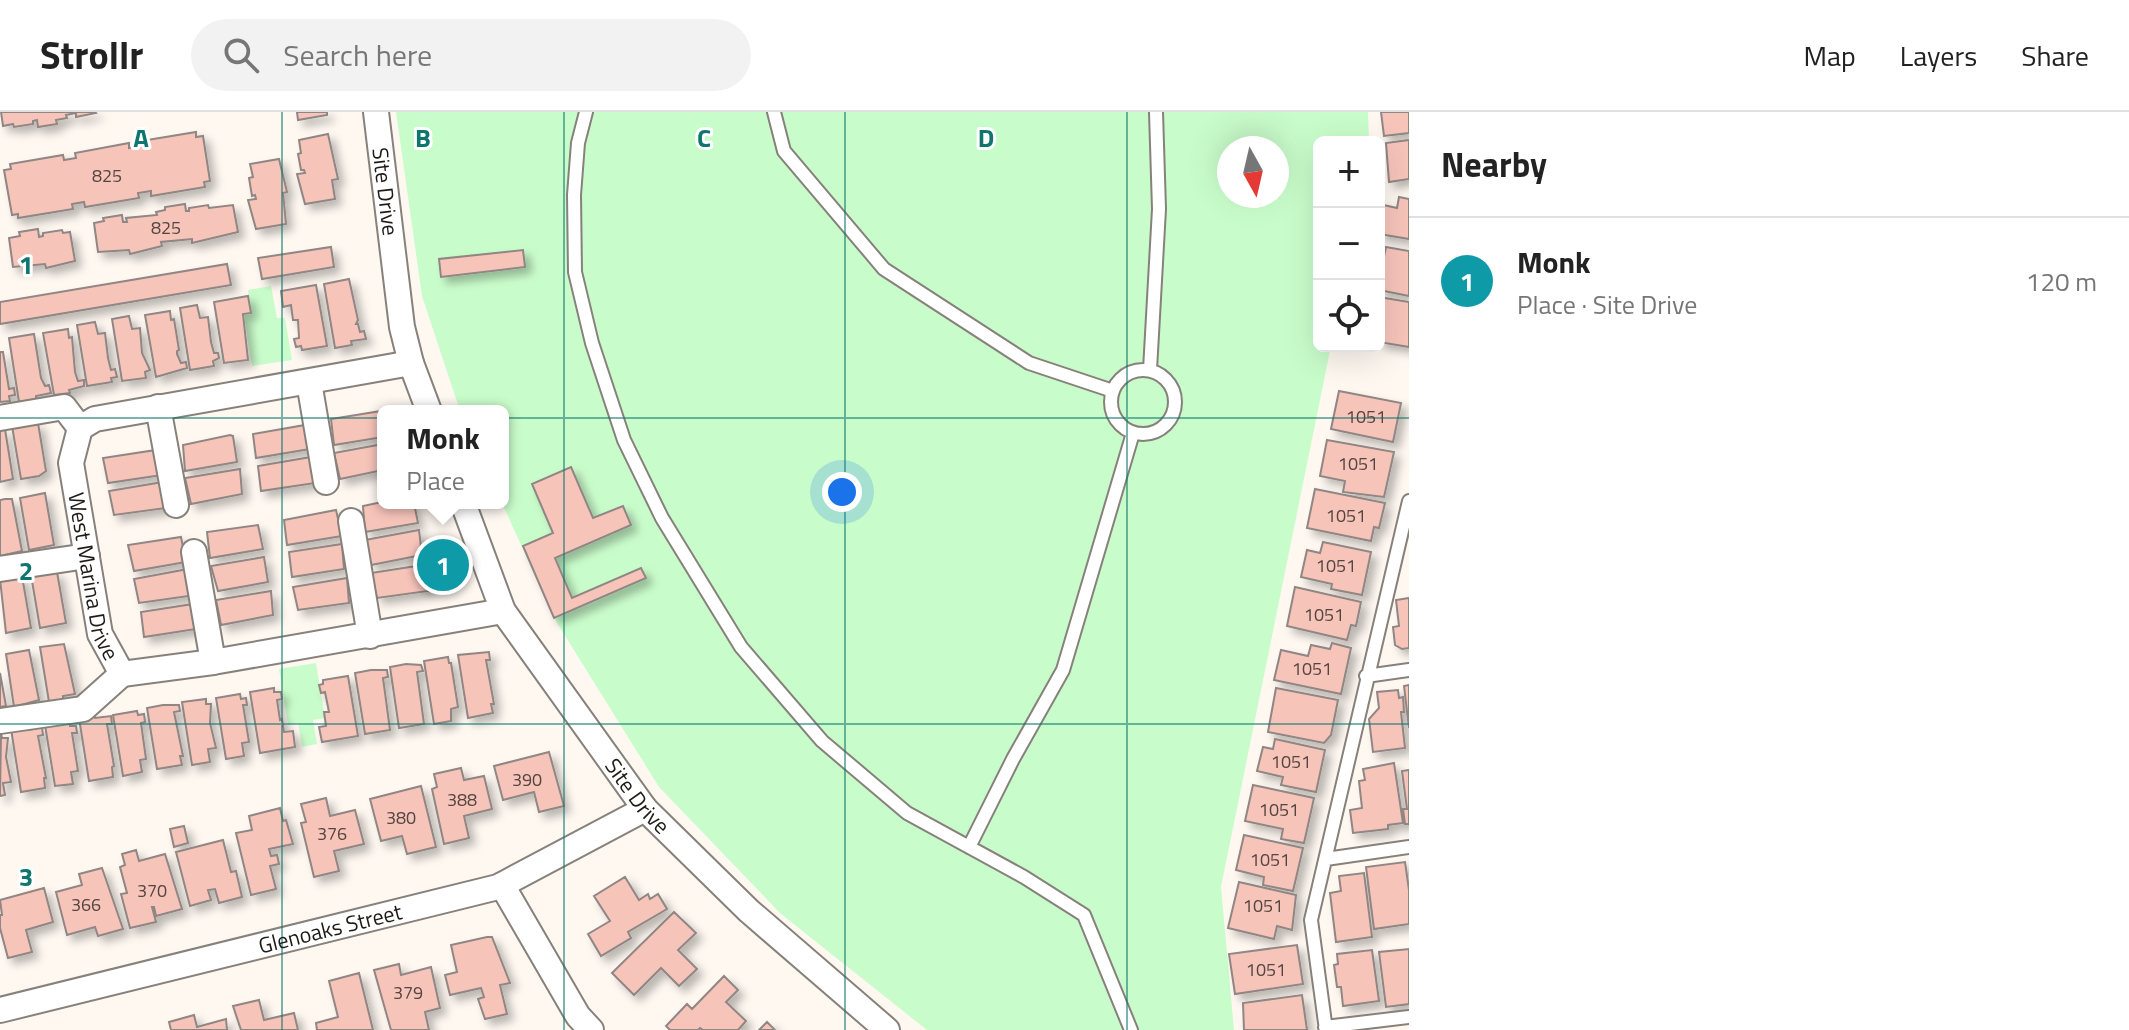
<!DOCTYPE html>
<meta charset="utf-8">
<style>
:root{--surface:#fff;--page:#f2f2f2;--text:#222;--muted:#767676;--line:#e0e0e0;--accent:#745329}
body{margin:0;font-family:"Titillium Web",sans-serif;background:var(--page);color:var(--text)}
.controls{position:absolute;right:24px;top:24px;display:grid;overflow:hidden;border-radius:12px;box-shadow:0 8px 32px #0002}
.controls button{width:72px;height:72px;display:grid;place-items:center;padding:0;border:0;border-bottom:2px solid var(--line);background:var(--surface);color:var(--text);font:40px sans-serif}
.compass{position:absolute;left:1217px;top:24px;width:72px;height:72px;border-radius:50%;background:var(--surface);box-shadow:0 8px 32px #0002;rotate:172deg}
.you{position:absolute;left:842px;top:380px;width:28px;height:28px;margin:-20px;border:6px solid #fff;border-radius:50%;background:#1a73e8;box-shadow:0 0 0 12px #1a73e833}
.badge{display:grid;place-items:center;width:52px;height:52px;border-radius:50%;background:var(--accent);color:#fff;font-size:26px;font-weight:700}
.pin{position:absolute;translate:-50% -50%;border:4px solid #fff;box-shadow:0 2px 8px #0006}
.popup{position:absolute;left:377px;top:293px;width:132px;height:104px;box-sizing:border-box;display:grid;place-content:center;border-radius:12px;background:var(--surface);filter:drop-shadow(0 2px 6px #0005);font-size:26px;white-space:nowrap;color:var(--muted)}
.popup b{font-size:30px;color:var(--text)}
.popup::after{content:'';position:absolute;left:50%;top:100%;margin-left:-16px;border:16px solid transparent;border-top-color:var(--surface)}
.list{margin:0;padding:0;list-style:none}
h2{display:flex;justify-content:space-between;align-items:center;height:104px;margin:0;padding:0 32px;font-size:34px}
h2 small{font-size:26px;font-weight:400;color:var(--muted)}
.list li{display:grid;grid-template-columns:52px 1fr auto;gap:24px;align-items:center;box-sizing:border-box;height:128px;padding:0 32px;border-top:2px solid var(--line)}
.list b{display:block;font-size:30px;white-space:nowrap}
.list p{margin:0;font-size:26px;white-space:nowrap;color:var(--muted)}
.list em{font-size:26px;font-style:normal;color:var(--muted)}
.icon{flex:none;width:44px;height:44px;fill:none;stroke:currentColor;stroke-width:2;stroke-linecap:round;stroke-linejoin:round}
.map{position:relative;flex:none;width:1409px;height:918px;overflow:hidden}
header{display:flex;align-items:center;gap:48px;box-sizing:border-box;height:112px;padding:0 40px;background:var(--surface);border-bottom:2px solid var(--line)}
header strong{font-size:38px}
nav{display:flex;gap:44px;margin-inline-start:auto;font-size:28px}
.search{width:560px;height:72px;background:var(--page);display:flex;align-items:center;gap:20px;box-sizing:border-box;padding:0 28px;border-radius:44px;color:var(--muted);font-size:30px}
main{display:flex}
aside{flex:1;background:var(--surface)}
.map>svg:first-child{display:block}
</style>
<header>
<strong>Strollr</strong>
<div class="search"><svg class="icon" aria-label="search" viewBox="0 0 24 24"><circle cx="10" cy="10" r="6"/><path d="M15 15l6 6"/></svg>Search here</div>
<nav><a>Map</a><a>Layers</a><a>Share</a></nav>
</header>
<main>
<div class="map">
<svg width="1409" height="918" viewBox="0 0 1409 918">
<defs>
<filter id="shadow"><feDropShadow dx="6" dy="6" stdDeviation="4" flood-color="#0004"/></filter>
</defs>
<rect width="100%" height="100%" fill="#fff8f1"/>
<!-- green -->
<path fill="#c9fccb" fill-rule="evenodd" d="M396,0H1368L1369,30H1319V234H1331L1221,775L1234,918H927L781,802L659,675L554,506L502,391L503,299H460L422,184ZM1229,36H1277V84H1229Z
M271,174L277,206H285L292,248L252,254L244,203L252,202L248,178Z
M316,551L325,606L313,608L317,632L302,635L298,611L288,613L279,557Z"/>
<!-- building -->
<path fill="#f7c4ba" stroke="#908684" stroke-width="2" filter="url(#shadow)" d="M1,0H95L96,1L76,5V1L66,3L67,6L56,8L57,12L38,15L37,8L33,9V12L14,15L13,12L3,14Z
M297,0H327V3L298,8Z
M1381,0H1409V21L1384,24Z
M196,20V25L203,24L210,69L204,70L205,75L151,84V79L138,81L139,86L85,95L84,90L72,92L73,97L18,106V102L12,103L4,58L11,57L10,52L63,43L64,48L76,46L75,41L129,31V36L142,34L141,29Z
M328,22L338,67L332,68L335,87L305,92L297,62L305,61L304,58H301L298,42L301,41L299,28Z
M1409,28V67L1389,70L1386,31Z
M279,47L287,80L283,81L286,112L256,117L248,88L256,87L255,83L252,84L249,66L253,65L250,52Z
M1399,85L1409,87V127L1379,122V92L1397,96Z
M185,92L186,99H189V96L208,93L209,96L233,93L238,120L192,131V127L161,130L162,134L130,142L129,138L98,140L94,111L104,109L103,106L122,103L123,110H127L126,106L157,103L156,100L165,98V95Z
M38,117L39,125L43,124V121L62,118L63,121L70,120L75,149L46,156L45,152L13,155L9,126L20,124L19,120Z
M331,135L334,155L262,167L258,146Z
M1386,135L1409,139V184L1379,178V143L1384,144Z
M523,138L525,155L441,165L439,147Z
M227,152L231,173L0,212V190Z
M349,167L358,208L356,212H358L360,220L364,219L366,227L351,229L352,233L335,236L324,172Z
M316,173L327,234L302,238L301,234L296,235L294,227L299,226L298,208H293L291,193L283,195L281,179Z
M248,184L251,201L243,202L248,248L224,251L214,190Z
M1379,185L1409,190V235L1379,230Z
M197,193L200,206L208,205L211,230L214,241H218L219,246L213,249L214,254L190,258L180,196Z
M170,199L171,208L174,207L179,238L177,239V242L181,251L186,250L187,256L156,265L145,203Z
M129,204L132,217L140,216L142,241L150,258L145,260L146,266L122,269L112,207Z
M95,210L98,222L105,221L108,246L111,258L115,257L117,265L111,266L112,270L87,274L77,213Z
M68,217L69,226L72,225L75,260L78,269L84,268V274L69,278L70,281L54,283L43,221Z
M34,222L41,266L45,274L49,273L51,281L36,284V287L19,290L9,226Z
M0,240H3L9,277L14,276L15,283L9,284L10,289L0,290Z
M1339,279L1401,291L1393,330L1331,317Z
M381,299L383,325L334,333L331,307Z
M38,311L46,359L39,364L21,367L12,314Z
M305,313L310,337L256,346L253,322Z
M5,317L13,367L0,370V318Z
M230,323L233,324L237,350L185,359L183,333Z
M1327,328L1394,340L1384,385L1343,380L1345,369L1320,364Z
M383,332V358L340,367L334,341Z
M156,338L162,363L108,371L103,346Z
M311,345L315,371L261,379L258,354Z
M571,355L593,406L623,394L631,413L555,446L572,486L641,456L646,466L554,506L523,434L553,421L532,372Z
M240,357L242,382L191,392L185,366Z
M163,370L166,396L114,403L109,379Z
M1315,377L1385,391L1379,416L1374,415L1371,429L1307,416Z
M45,381L54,433L29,438L20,386Z
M5,387H12L22,439L0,444V388Z
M382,390L414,391L418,411L365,420L363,394Z
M336,398L342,424L287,433L284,408Z
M258,413L263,437L210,446L207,420Z
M419,418L422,443L371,453L365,428Z
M181,425L186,450L134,459L128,433Z
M1323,430L1371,440L1362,483L1331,477L1332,472L1301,465L1307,438L1320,441Z
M342,432L344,457L292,465L289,440Z
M264,445L268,470L218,479L211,454Z
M423,453L428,479L377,486L371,461Z
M188,457L189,484L139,491L134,467Z
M57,460L66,511L40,516L31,463Z
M22,464L31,516L6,521L0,467Z
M347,466L349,491L298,498L293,475Z
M1295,475L1361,490L1356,514L1351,513L1347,528L1287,514Z
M271,479L273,503L221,513L216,488Z
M1409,486V536L1402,537L1395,533L1393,515L1399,514L1396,488Z
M193,492L196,517L144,525L141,500Z
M1332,531L1351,536L1341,582L1274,568L1281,538L1308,544L1311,533L1330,537Z
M64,532L75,582L63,584V588L49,590L40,535Z
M29,538L39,588L14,595L6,542Z
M489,540L490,548H486L494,592H491L493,601L468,606L458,543Z
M448,545L449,551H451L458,595L451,597V609L434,612L424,549Z
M406,552L421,553L423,559L417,560L424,612L399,616L390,555Z
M371,558H387L388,565L383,566L390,618L365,622L355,561Z
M0,561L6,594L0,595Z
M348,564L358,624L322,630L319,615L326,614L324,600H329L325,580L321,581L319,573L323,572V568Z
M1409,573V616L1404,574Z
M274,576V580H281L282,587L277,588L280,608L282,607L284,620L293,619L295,635L260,641L250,580Z
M1276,576L1338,588L1331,623L1324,631L1268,620Z
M1398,578L1399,586L1403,585L1404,600H1401L1405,636L1373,640L1369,607L1379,596L1377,580Z
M240,582L241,587L246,586L247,593H243L249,630L242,631L244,644L226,647L216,586Z
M206,587V592H211L210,611L216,636L208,637L210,650L192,653L182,590Z
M163,593H179L180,599L174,600L183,644H180L182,653L157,657L147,596Z
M137,599L138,603L144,602L145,610L141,611L146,647L140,648L142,660L123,664L113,603Z
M94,603L95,606L111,604L112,612H107L114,654L112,655L113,665L89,669L79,606Z
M70,610V614H76L77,621H72L78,659L71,660L73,672L55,674L45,613Z
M27,615L28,618L42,615L43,623L38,624L46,666H44L45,676L21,680L11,617Z
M1,621L2,626H8L6,645L11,670L3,671L5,683L0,684Z
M1275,627L1325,638L1316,680L1281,673L1283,665L1257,659L1263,635L1273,637Z
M549,640L564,694L539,700L534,680L503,688L494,654Z
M1394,651L1403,711L1388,713V717L1353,721L1350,698L1362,696L1359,669L1365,668L1363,657Z
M461,656L464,668L484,664L492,697L464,704L469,726L444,732L432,677L437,675L434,662Z
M1409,658V712H1405L1403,697H1407L1402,659Z
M1253,673L1314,686L1304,731L1281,727L1283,717L1245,709Z
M421,674L436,735L407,742L402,724L381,729L370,687Z
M326,686L330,704L355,698L364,732L334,739L339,759L314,765L301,711L306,710L301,692Z
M280,696L283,709L286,708L293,732L269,737L271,744L277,743L279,752L270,754L276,777L251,783L236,721L252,718L249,704Z
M184,714L188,731L174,735L170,717Z
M1244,723L1303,736L1293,779L1263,773L1264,765L1236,758Z
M223,728L231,760L236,759L242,785L219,791L215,777L208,778L211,788L190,794L176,740Z
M136,738L139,749L165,742L182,797L156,804L154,795H152L156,810L130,816L121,782L127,781L120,755L125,753L122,742Z
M1405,750L1409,778V812L1374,817L1366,755Z
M102,756L123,817L98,824L95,815L67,823L56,780L82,773L79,762Z
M1364,761L1372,825L1336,830L1330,781L1341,779L1339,764Z
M625,765L639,788L648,782L650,787L658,782L667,797L628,820L631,826L601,844L588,822L610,809L594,784Z
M1239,770L1296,783L1292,818L1277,814L1274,827L1228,816Z
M44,776L53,810L26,818L32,840L8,846L0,816V803H2L0,788Z
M674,800L696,821L678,838L697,857L679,874L661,856L634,883L612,861Z
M487,825H492L510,871L500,873L507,902L485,907L478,887L484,885L481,876L450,883L445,863L457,860L451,833Z
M1297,833L1303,872L1235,882L1229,842Z
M1409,837V892L1386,895L1379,840Z
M1372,838L1379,889L1343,894L1341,875H1337L1334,853L1338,852L1337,842Z
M399,852L401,863L431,855L440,896L425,900L429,918H391L374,858Z
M359,861L373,918H317L316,911L338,905L329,869Z
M724,864L738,878L726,890L746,909L738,918H703L700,916L698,918H670L666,914L687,892L692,897Z
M1302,883L1307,918H1244L1243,891Z
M259,888L264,908L294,901L298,918H241L233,894Z
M194,903L197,915L226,907L227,918H171L169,910Z
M767,910L775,918H759Z"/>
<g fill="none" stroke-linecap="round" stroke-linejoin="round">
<!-- lane casing -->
<g stroke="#87817b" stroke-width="16">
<path id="lane" d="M586,0L578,31L574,83L575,160L592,231L624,328L662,406L741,535L822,629L907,701L1024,765L1084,803L1131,918
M774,0L784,39L884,157L1029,251L1113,279
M1111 290a32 32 0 1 1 64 0a32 32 0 1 1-64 0Z
M1150,258L1159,97L1156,0
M1366,564L1409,558
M969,735L1013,647L1063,558L1133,321
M1326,747L1409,735
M1325,915L1409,905
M1326,918L1311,808L1409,389"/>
</g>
<!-- street casing -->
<g stroke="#87817b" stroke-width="28">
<g id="street">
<path id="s1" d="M376,0L402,215L411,251L429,299"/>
<path id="s2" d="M411,251L95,307L80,316L71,351L100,522L122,562L213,550L503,499"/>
<path d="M309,270L326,370"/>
<path d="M158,295L176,393"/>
<path d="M0,306L64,295L80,316"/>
<path id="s3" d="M463,391L503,499L645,697L749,799L887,918"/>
<path d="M351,409L370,524"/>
<path d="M194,440L213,550"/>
<path d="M0,457L87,444"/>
<path d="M0,609L83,597L122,562"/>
<path d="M502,773L578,904L591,918"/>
<path id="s4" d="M0,898L498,775L645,697"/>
</g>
</g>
<!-- lane -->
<use href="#lane" stroke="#fff" stroke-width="12"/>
<!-- street -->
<use href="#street" stroke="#fff" stroke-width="24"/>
</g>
<!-- grid -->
<path fill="none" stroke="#0f766e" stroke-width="2" stroke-opacity="0.55" d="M282,0V918M564,0V918M845,0V918M1127,0V918M0,306H1409M0,612H1409"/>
<g text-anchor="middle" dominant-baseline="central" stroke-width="6" stroke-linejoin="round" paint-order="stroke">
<!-- number labels -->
<g font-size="18" fill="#544540">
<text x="107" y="63">825</text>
<text x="166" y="115">825</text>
<text x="1366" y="304">1051</text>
<text x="1358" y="351">1051</text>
<text x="1346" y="403">1051</text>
<text x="1336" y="453">1051</text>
<text x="1324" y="502">1051</text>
<text x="1312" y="556">1051</text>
<text x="1291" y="649">1051</text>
<text x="527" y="667">390</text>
<text x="462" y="687">388</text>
<text x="1279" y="697">1051</text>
<text x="401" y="705">380</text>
<text x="332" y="721">376</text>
<text x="1270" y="747">1051</text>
<text x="152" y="778">370</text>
<text x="86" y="792">366</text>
<text x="1263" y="793">1051</text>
<text x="1266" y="857">1051</text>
<text x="408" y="880">379</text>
</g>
<!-- street labels -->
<g font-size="22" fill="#1d1b18" stroke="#fff">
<text stroke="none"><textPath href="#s1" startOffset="80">Site Drive</textPath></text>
<text stroke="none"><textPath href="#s2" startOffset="490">West Marina Drive</textPath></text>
<text stroke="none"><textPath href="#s3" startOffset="344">Site Drive</textPath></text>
<text stroke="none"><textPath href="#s4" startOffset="340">Glenoaks Street</textPath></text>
</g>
</g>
<g font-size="26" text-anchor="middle" font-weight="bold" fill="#0f766e" stroke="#fff" stroke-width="6" stroke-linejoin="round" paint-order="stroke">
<text x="141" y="35">A</text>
<text x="423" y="35">B</text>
<text x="704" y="35">C</text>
<text x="986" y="35">D</text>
<text x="26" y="162">1</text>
<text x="26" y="468">2</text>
<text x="26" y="774">3</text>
</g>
</svg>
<div class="controls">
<button>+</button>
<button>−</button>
<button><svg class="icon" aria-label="locate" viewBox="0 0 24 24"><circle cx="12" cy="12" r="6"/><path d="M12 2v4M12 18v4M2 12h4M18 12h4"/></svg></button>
</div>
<svg class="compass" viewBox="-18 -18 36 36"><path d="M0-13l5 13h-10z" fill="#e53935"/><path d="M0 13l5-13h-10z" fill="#767676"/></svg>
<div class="you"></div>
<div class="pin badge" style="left:443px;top:453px;background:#0f9aa8">1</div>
<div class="popup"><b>Monk</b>Place</div>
</div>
<aside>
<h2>Nearby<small></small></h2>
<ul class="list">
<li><span class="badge" style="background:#0f9aa8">1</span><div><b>Monk</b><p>Place · Site Drive</p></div><em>120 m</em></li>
</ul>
</aside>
</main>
